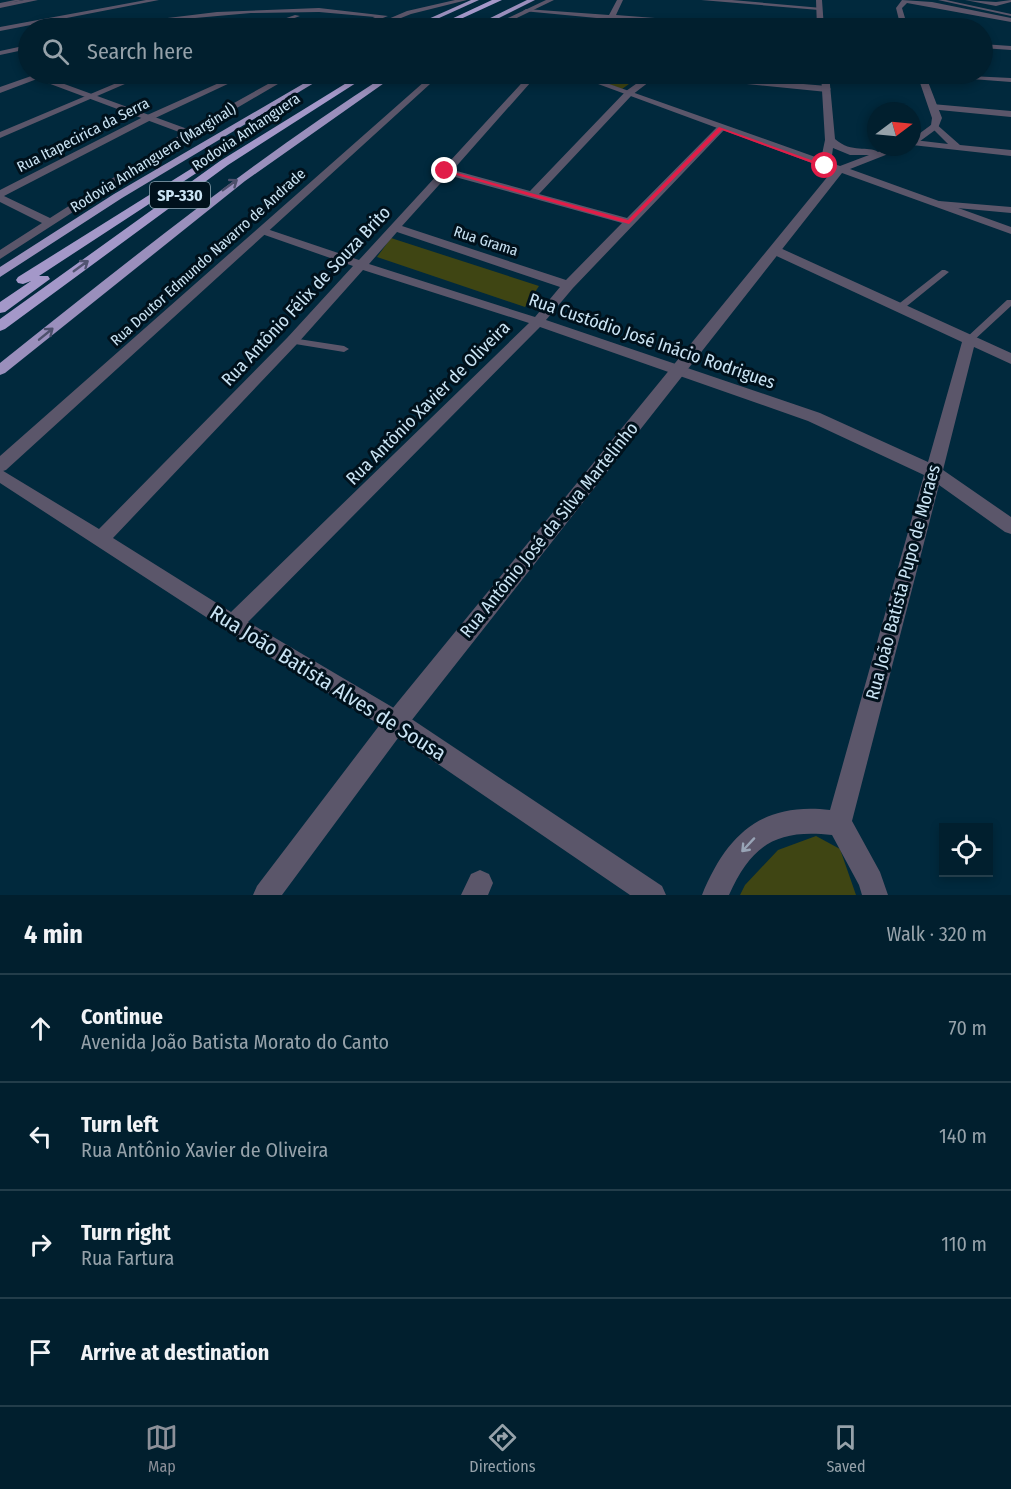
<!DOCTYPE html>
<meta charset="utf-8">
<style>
:root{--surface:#011f2e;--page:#0f2c3a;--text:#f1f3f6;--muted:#96a2aa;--line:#233d4a;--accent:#8c9099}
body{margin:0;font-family:"Fira Sans Condensed",sans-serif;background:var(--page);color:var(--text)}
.controls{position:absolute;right:18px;bottom:18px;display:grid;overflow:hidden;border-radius:0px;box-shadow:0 3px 9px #0003}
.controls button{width:54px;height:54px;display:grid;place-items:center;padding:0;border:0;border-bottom:2px solid var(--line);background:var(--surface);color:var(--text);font:30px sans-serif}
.compass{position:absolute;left:867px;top:102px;width:54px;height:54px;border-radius:50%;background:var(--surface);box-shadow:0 3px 9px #0003;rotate:74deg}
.stop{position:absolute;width:18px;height:18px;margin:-14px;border:4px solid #e11d48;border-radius:50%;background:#fff}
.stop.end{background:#e11d48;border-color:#fff;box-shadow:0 2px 6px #0008}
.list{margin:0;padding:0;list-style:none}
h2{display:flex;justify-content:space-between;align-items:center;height:78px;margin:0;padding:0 24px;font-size:26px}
h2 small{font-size:20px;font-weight:400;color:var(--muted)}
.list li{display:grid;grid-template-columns:39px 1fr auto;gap:18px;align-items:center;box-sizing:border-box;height:108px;padding:0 24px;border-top:2px solid var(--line)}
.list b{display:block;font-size:22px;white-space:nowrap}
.list p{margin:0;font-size:20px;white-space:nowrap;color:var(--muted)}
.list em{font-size:20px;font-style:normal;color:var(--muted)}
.icon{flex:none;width:33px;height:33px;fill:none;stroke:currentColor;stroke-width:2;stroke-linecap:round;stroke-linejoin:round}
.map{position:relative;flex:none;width:1011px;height:895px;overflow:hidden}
.search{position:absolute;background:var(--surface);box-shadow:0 3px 9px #0003;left:18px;right:18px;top:18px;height:66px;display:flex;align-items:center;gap:15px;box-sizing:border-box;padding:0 21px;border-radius:33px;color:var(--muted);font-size:22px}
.sheet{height:510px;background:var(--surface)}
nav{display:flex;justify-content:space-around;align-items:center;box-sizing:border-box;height:84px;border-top:2px solid var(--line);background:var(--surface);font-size:16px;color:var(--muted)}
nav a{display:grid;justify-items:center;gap:3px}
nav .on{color:var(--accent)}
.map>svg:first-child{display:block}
</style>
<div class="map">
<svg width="1011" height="895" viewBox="0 0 1011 895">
<rect width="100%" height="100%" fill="#01293d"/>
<!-- green -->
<path fill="#3f4513" d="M588,74H643L622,89L587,76Z
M391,238L539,286L525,307L377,257Z
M816,836L840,849L856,895H740L745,885L778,850Z"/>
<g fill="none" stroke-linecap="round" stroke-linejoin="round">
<!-- service -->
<path fill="#5b566a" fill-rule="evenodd" d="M15,0H23L0,5V3Z
M938,0H946L1011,14V16Z
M942,270H945L949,272L902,310H896V306Z
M1007,300H1011V306L972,342H966V338Z
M292,338L344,346L349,349L344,352L289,343L288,341L289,339Z"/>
<!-- minor -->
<path fill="#5b566a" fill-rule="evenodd" d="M146,0H159L0,31V27Z
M455,0H467L411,14L376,28H367L407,11Z
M617,0H623L616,15L759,26L763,28H737L614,19L609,28H603L607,19L523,11L526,9L609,15Z
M701,0H732L822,8L819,10Z
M319,8L388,16L357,28H348L375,17L319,12L251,13L184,19L127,28H114L151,20L217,12Z
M295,15L300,16L267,28H258Z
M982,44L1011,46V50L982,48Z
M28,45V49L0,55V51Z
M138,74H148L0,138V132Z
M239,74H249L151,120L4,196L50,218L207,118L286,74H295L213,122L0,259V250L42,223L0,202V190L145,116Z
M530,74H538L453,170L530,191L626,91L650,74H683L827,86L831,89L827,92L658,75L632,95L539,194L627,218L718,126L726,128L573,288L546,320L820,413L928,462L962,342L770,253V247H778L1011,353V364L974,347L943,470L1011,517V534L1005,532L939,485L852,821L880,872L888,895H862L859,885L832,835C777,829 752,844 729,895H702C727,834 762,802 830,810L924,475L808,421L540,327L248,622L404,714L662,886L666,895H630L388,730L226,630L0,483V469L99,529L287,338L353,266L259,233V229H267L359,260ZM448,175L622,223L566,280L402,226ZM397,232L560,287L535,317L369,264ZM363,270L529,323L231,612L113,538L297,344Z
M928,74L1011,78V82L932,76Z
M932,104L1011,111V117L929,109V105Z
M935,123L960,145L1011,150V156L912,145L914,140L948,144L930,126Z
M939,201L1011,207V213L935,206V202Z
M480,870L489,874L493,883L488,895H461L471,874Z"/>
<!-- tertiary -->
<path fill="#5b566a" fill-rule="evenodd" d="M24,0H38L0,8V4Z
M546,0H554L496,28H487Z
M816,0H822L824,28H817Z
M902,0L932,2L1011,18V22L907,3L902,8L908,28H901L896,8Z
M965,0L996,2L1011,0V2L996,6Z
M37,74L193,131L195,133L187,135L37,79L0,93V87Z
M433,74H441L6,470L0,472V456Z
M571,74H581L821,159L825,140L821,74H829L835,139C852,154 868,145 878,152L892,147H906L850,169L1011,227V234L842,173L404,730L282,895H253L257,886L388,714L833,170L821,168L820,166ZM833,148L850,155H869L840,166L831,163Z
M917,74H925L942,118L938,128L912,147V139L931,125L932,118Z"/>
<!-- trunk -->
<path fill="#9a8fbc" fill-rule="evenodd" d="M471,0H479L417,28H408Z
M527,0H535L479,28H470Z
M320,74H329L122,198L0,277V267L114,194Z
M388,74H397L245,181L5,373L0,375V363C127,262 252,161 388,74Z"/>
<!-- motorway -->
<path fill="#a498c9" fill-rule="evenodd" d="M492,0H502L441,28H432Z
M361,74H370L228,165L5,329L0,331V319L220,161Z
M194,167L198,168V172L39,276H48L50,279L5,312L0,313V302L31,281L23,284L18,283L16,280L18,277Z"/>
</g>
<!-- one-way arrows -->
<defs><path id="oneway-shaft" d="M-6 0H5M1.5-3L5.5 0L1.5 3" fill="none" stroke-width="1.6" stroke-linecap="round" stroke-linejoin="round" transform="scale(1.5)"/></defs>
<g stroke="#4d506c">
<use href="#oneway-shaft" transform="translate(230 185) rotate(-36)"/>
<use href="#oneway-shaft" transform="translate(46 334) rotate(-39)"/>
</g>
<use stroke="#525472" href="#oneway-shaft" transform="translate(81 266) rotate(-36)"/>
<use stroke="#98a4b6" href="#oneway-shaft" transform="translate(748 845) rotate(133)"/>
<!-- route -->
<path fill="#e11d48" d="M719,127L828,166L823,167L722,130L629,224L442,171L447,170L628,220Z"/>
<g text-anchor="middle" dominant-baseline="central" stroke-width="6" stroke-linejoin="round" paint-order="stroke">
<!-- far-street labels -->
<g font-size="15" fill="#cae4f4" stroke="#00111c">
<text transform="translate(246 132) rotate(-34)">Rodovia Anhanguera</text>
<text transform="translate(83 135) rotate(-27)">Rua Itapecirica da Serra</text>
<text transform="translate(153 158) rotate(-32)">Rodovia Anhanguera (Marginal)</text>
<text transform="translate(486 241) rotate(18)">Rua Grama</text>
<text transform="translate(208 257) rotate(-42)">Rua Doutor Edmundo Navarro de Andrade</text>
</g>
<!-- shield labels -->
<rect fill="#00111c" stroke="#8da5b3" stroke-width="1.5" x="150" y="182" width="60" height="26" rx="4.5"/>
<g font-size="16" font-weight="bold" fill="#cae4f4">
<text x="180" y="195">SP-330</text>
</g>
<!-- street labels -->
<g font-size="18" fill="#cae4f4" stroke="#00111c">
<text transform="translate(306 296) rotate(-47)">Rua Antônio Félix de Souza Brito</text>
<text transform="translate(652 341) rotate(19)">Rua Custódio José Inácio Rodrigues</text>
<text transform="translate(428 403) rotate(-45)">Rua Antônio Xavier de Oliveira</text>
<text transform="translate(549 530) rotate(-51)">Rua Antônio José da Silva Martelinho</text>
<text transform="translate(903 582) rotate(-75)">Rua João Batista Pupo de Moraes</text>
</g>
<!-- near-street labels -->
<g font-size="21" fill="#cae4f4" stroke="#00111c">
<text transform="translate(328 683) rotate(32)">Rua João Batista Alves de Sousa</text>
</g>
</g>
</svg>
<div class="controls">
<button><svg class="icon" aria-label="locate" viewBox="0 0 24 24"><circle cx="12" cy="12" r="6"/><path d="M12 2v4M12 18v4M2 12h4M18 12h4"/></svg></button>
</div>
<svg class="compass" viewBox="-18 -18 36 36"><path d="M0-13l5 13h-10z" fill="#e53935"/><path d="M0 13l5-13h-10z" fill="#96a2aa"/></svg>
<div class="stop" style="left:825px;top:166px"></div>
<div class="stop end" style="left:445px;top:171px"></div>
<div class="search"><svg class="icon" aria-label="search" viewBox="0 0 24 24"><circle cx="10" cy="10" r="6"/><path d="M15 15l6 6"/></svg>Search here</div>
</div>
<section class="sheet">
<h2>4 min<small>Walk · 320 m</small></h2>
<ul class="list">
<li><svg class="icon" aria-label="ahead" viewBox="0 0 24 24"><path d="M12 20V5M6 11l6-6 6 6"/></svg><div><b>Continue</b><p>Avenida João Batista Morato do Canto</p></div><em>70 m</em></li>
<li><svg class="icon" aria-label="left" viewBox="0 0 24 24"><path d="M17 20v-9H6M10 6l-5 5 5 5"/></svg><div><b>Turn left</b><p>Rua Antônio Xavier de Oliveira</p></div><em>140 m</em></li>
<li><svg class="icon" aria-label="right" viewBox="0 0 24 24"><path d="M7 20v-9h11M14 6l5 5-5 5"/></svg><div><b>Turn right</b><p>Rua Fartura</p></div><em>110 m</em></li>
<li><svg class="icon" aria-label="arrive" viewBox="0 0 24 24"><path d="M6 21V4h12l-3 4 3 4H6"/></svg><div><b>Arrive at destination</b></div></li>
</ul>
</section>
<nav>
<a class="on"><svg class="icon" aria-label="map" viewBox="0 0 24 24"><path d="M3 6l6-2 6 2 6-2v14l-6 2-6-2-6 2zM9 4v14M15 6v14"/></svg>Map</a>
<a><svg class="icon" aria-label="directions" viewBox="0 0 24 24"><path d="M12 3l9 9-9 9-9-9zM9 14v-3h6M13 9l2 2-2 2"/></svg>Directions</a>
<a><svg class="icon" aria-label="saved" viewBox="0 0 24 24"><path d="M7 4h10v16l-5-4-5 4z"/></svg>Saved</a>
</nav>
